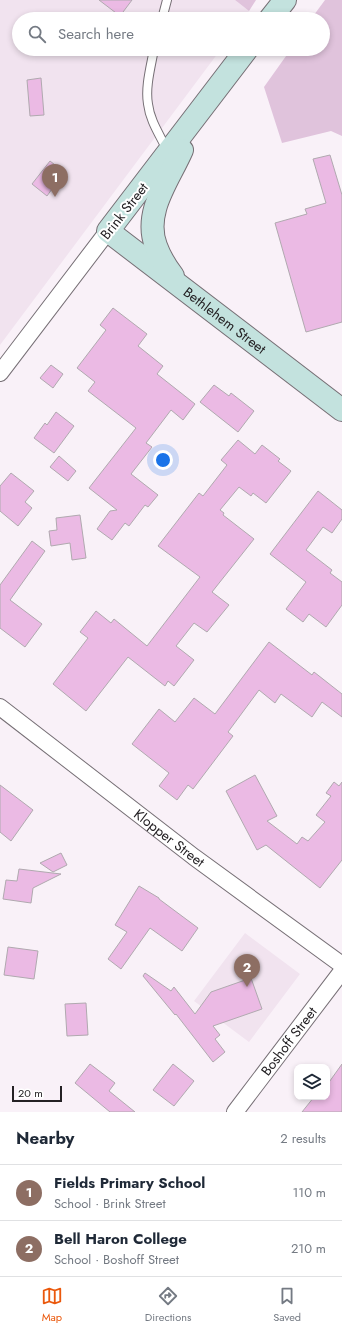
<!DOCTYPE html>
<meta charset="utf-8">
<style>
:root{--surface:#fff;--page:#f6f6f7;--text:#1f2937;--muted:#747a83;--line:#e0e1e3;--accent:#ea580c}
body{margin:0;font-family:Jost,sans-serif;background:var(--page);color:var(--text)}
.controls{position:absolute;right:12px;bottom:12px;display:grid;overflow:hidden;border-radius:8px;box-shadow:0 2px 6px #0003}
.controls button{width:36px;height:36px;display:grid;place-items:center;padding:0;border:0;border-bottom:1px solid var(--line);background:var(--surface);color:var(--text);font:20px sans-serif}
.scale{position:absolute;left:12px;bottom:10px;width:50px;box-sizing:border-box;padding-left:4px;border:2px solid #242124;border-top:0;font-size:11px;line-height:14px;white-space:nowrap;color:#242124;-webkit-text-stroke:3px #fff;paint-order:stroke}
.you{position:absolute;left:163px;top:460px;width:14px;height:14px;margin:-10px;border:3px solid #fff;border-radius:50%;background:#1a73e8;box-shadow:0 0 0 6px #1a73e833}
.badge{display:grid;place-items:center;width:26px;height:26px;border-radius:50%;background:var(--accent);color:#fff;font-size:13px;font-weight:700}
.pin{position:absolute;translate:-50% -33px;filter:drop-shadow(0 1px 2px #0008)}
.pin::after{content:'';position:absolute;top:21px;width:14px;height:12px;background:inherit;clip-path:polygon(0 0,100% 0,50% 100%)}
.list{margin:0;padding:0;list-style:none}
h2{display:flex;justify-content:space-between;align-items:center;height:52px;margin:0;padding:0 16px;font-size:17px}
h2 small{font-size:13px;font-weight:400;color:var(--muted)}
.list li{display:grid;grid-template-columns:26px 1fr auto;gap:12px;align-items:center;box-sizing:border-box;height:56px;padding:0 16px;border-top:1px solid var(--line)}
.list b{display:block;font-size:15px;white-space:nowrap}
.list p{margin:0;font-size:13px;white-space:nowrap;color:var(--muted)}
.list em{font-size:13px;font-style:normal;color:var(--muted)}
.icon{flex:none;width:22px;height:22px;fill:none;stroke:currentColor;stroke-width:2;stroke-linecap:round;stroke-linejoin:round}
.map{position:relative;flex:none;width:342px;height:1112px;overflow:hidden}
.search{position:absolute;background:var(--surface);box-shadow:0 2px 6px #0003;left:12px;right:12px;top:12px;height:44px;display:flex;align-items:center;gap:10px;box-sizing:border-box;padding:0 14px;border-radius:22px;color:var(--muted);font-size:15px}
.sheet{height:164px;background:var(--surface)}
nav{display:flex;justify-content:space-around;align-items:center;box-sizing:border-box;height:56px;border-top:1px solid var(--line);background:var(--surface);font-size:11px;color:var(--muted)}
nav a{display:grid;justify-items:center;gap:2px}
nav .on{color:var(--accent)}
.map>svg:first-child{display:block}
</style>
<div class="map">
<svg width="342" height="1112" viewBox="0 0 342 1112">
<rect width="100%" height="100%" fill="#f9f1f8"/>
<!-- built -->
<path fill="#f1e3ef" d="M0,0H235L249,11L243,19H19V49H221L0,345Z
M245,933L300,974L249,1042L194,1001Z"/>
<!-- green -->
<path fill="#e0c3dc" d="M235,0H256L249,11Z
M325,0H342V136L331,131L282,143L264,87L291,49H323V19H311Z"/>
<!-- building -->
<path fill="#ebbae4" stroke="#b0a9af" d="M99,0H132L120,16Z
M41,78L44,115L30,116L27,80Z
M330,155L342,195V322L306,332L275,223L307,214L305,209L326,203L313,159Z
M50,161L64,172L47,196L32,184Z
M113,308L147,334L138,346L163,366L157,374L195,404L183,420L171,410L146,443L152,447L131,474L158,495L148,507L145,505L129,526L125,523L112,540L97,529L110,511L117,510L89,488L136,428L88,391L95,382L77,368L106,330L100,325Z
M51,365L63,374L53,388L40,378Z
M214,385L229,396L231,393L254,411L238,432L200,402Z
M56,412L74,426L54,453L34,438L45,423L47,425Z
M238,440L255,454L262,445L280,459L278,461L291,471L266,503L253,493L251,496L239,487L220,510L224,513L223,515L254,539L212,592L229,605L207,632L194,623L176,646L194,660L174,686L168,681L165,686L128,657L86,711L53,684L88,638L80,632L96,611L111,623L114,619L147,646L200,577L158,546L199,493L203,496L227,465L221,460Z
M59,456L76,471L68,481L50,467Z
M11,473L34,491L25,502L32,508L18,526L0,511V486Z
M318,491L342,510V519L332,533L323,527L306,550L332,570L330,573L342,582V605L326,627L309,614L303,622L286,609L306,582L270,554Z
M80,515L86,558L72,560L70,543L51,546L49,531L57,530L56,518Z
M32,541L45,551L10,600L42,624L25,647L0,628V585Z
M269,642L312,675L314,672L342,694V717L322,702L312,717L281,694L275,703L259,690L228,732L233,736L193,789L188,785L177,800L159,786L169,773L132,744L159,709L175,722L194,698L215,714Z
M255,775L277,816L267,821L297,844L302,837L308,841L325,822L316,815L331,796L326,793L334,782L339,786L342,782V860L320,888L266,845L257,850L226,791Z
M0,785L33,810L11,841L0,832Z
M61,853L67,865L53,872L40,863Z
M19,869L61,874L33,888L31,903L3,899L6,880L17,881Z
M139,886L159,898V899L198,928L182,951L150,928L121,969L108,959L127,932L115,925Z
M8,947L38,951L34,979L4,975Z
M145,973L171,991L174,987L195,1014L211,992L251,978L262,1009L213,1026L220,1035L215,1039L225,1052L213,1062L176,1014L175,1015L143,976Z
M86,1003L88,1035L67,1036L65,1004Z
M90,1064L115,1083L109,1091L135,1112H110L75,1083Z
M173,1064L194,1081L174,1106L153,1090Z
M342,1064V1112H302L314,1097H327V1085Z"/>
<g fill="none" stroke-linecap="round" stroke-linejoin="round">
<!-- service casing -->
<g stroke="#766f75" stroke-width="10">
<path id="service" d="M162,19L167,0
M154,49C151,66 145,87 148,104C150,121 160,135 167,150"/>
</g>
<!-- minor casing -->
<g stroke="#766f75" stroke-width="18">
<g id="minor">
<path d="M0,373L108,231"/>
<path id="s1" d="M0,707L194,857L342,965"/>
<path id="s2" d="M235,1112L342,971"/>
</g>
</g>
<!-- secondary casing -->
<g stroke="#766f75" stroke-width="24">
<g id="secondary">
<path d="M270,19L285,0"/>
<path id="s3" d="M247,49L108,231L342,410"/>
<path d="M173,276C166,267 160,257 156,246C143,212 169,180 182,150"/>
</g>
</g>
<!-- service -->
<use href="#service" stroke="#fff" stroke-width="8"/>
<!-- minor -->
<use href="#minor" stroke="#fff" stroke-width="16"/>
<!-- secondary -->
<use href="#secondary" stroke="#c3e2de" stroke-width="22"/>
</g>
<g text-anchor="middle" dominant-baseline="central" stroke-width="4" stroke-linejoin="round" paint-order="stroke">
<!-- street labels -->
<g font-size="14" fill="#242124" stroke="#fff">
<text transform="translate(124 211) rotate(-52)">Brink Street</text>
<text stroke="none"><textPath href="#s3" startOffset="376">Bethlehem Street</textPath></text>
<text stroke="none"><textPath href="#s1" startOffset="214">Klopper Street</textPath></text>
<text stroke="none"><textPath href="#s2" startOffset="89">Boshoff Street</textPath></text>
</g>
</g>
</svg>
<div class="controls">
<button><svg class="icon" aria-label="layers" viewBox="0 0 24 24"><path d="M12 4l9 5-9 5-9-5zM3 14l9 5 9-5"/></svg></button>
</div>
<div class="scale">20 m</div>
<div class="you"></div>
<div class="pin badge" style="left:55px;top:197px;background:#8d6e63">1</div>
<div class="pin badge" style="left:247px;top:987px;background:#8d6e63">2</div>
<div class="search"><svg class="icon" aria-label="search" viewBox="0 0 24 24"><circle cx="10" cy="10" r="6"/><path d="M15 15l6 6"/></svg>Search here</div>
</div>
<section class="sheet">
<h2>Nearby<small>2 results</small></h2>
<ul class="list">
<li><span class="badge" style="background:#8d6e63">1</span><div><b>Fields Primary School</b><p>School · Brink Street</p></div><em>110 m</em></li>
<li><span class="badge" style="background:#8d6e63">2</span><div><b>Bell Haron College</b><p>School · Boshoff Street</p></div><em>210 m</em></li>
</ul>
</section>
<nav>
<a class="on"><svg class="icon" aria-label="map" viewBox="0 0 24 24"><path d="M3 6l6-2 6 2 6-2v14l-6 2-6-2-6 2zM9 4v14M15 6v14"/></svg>Map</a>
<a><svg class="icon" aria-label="directions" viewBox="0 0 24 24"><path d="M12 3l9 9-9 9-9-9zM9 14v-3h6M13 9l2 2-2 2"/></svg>Directions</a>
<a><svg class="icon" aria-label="saved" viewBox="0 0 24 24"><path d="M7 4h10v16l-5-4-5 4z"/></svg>Saved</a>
</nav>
